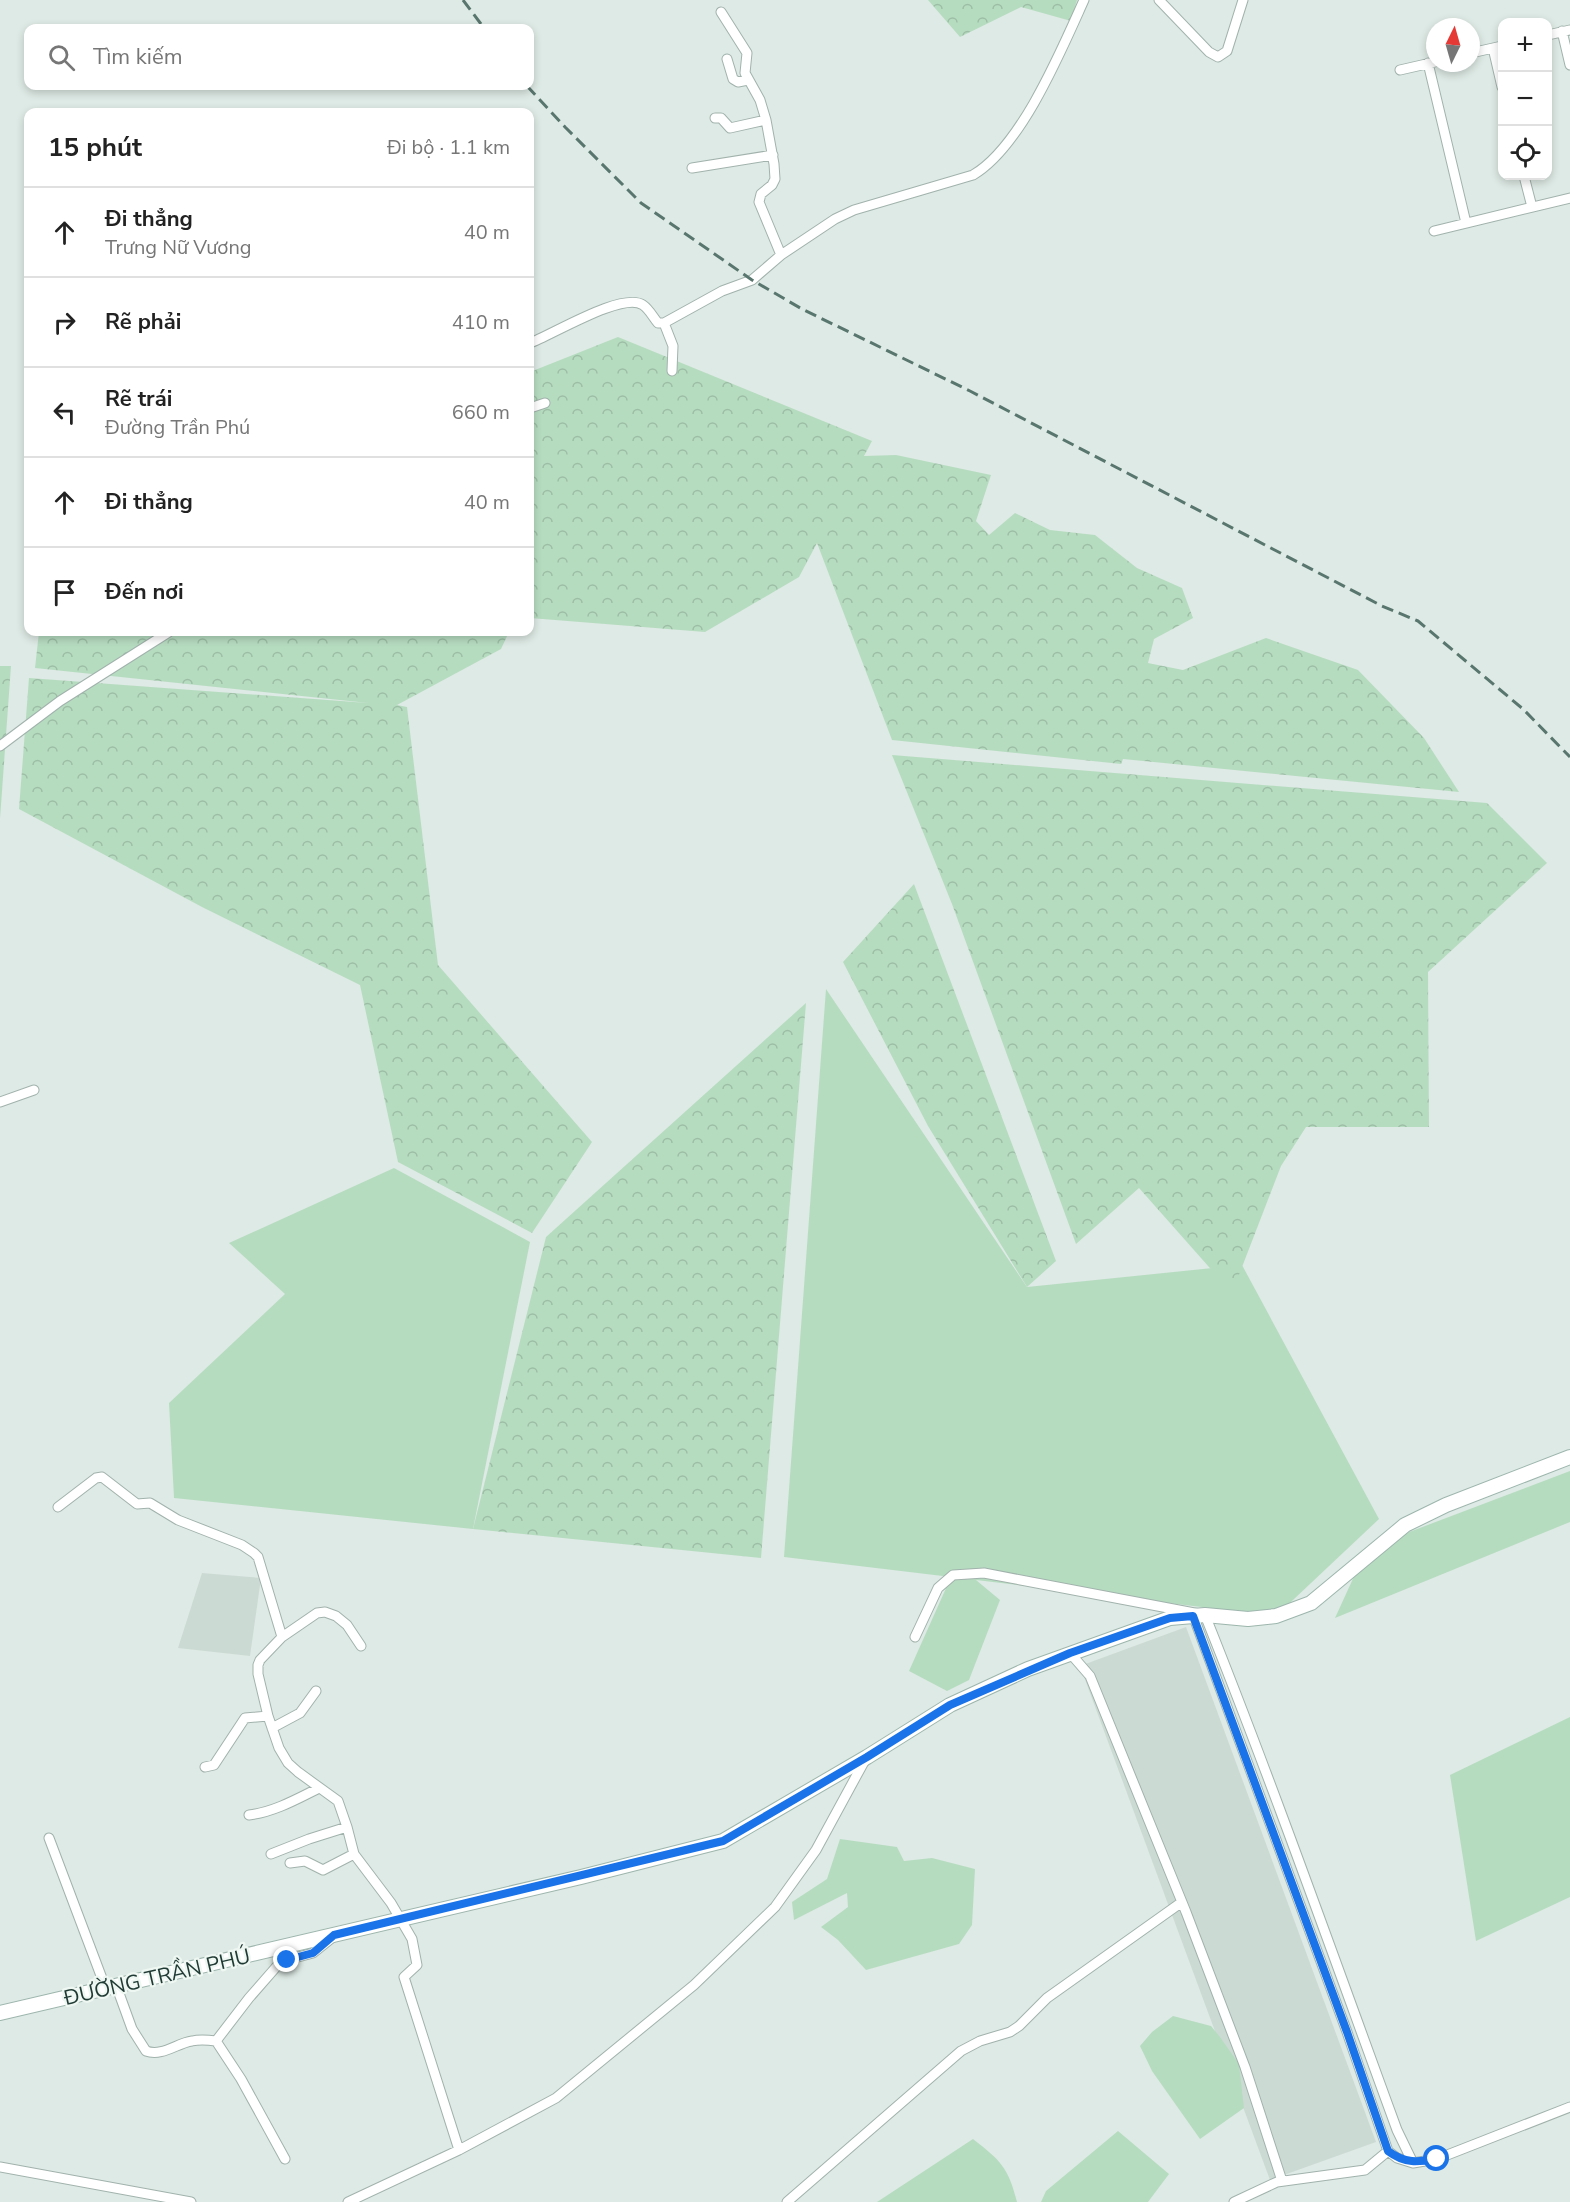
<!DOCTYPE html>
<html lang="vi">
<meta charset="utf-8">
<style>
:root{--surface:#fff;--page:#f6f6f6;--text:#222;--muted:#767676;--line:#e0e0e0}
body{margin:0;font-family:"Nunito Sans",sans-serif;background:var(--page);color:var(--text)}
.controls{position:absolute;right:18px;top:18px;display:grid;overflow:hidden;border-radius:12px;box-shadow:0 3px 9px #0003}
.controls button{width:54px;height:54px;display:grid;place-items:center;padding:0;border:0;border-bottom:2px solid var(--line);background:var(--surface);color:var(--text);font:30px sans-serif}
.compass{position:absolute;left:1426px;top:18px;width:54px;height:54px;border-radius:50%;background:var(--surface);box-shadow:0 3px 9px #0003;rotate:5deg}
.stop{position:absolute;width:18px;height:18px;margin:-14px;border:4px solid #1a73e8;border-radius:50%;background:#fff}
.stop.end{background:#1a73e8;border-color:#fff;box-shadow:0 2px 6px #0008}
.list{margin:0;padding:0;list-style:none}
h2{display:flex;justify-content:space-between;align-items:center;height:78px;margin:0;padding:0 24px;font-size:26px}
h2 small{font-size:20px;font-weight:400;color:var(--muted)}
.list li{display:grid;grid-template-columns:39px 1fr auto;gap:18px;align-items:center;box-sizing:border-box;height:90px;padding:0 24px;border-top:2px solid var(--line)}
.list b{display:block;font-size:22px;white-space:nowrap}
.list p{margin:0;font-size:20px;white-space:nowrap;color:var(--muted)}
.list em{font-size:20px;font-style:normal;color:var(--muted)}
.icon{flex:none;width:33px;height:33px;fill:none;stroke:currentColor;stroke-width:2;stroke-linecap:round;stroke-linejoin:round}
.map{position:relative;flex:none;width:1570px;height:2202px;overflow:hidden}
.search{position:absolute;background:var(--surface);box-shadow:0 3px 9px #0003;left:24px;top:24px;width:510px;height:66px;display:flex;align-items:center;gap:15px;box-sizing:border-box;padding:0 21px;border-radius:12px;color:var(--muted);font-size:22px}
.panel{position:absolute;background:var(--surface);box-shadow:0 3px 9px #0003;left:24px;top:108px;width:510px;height:528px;border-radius:12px}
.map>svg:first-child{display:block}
</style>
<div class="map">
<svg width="1570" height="2202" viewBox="0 0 1570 2202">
<defs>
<pattern id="forest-crowns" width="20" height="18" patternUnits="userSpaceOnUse" patternTransform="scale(1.5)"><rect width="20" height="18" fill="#b6dcc0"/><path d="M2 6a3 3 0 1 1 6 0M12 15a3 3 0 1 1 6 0" fill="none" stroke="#9cbea5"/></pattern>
</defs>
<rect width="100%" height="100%" fill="#deeae5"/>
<!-- built -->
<path fill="#ccdad4" d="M202,1573L261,1578L250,1656L178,1648Z
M1186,1627L1376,2142L1270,2180L1080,1666Z"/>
<!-- grass -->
<path fill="#b6dcc0" d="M826,989L1027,1287L1242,1265L1379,1519L1276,1616L976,1580L1000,1600L969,1680L947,1691L909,1671L951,1577L784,1557Z
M394,1168L530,1242L473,1529L174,1498L169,1403L285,1294L229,1243Z
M1570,1471V1522L1335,1618L1367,1548Z
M1570,1717V1897L1476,1941L1450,1775Z
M840,1839L897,1847L904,1861L932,1858L975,1869L972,1925L959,1944L866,1970L838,1940L821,1927L848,1907L847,1893L794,1920L792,1902L827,1879Z
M1173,2016L1211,2026L1220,2037L1239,2064L1244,2108L1200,2139L1152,2071L1140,2046L1152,2032Z
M1118,2131L1169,2174L1148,2202H1041L1046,2191Z
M973,2139C1001,2161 1008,2167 1017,2202H877Z"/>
<!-- forest -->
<path fill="url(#forest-crowns)" d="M928,0H1077L1071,21L1021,7L960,37Z
M618,337L872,441L864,456L896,455L991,475L976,521L989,535L1015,513L1050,530L1095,535L1137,568L1182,588L1193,618L1154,639L1148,663L1183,670L1266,638L1358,670L1424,738L1459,792L1123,759L1121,764L892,740L817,543L799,577L705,632L530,618V372Z
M39,632H509L501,649L397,705L407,707L438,965L592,1142L532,1233L398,1162L360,985L202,907L19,809L29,678L368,703L35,668Z
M0,666H11L0,819Z
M892,755L1487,803L1547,863L1428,972L1429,1127H1306L1281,1166L1232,1293L1139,1188L1076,1244L952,904Z
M914,884L1056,1261L1027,1287L928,1126L843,962Z
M806,1003L761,1558L473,1529L546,1237Z"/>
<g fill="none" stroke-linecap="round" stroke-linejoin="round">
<!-- minor casing -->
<g stroke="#a1b2ac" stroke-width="11">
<path id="minor" d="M1159,0L1209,52L1218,57L1227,51L1243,0
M721,12L747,53L745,73L760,100L766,120L774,164L775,179L772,185L761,194L759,202L781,255
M1562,31L1570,65
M1548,35L1570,30
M1493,48L1502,87
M1471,53L1502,46
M727,59L733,79L738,82L748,80
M1428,63L1466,223
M1400,70L1435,62
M715,118H721L730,128L766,120
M692,168L773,155
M1524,176L1532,207
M1434,231L1570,198
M664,323L722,291L752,280L781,255L835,219L854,210L973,175C1021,147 1061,51 1084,0
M530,343C552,335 623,291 643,305C649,309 653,317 658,323H664L673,346L672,371
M530,408L545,403
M0,746L60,701L169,632
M0,1102L34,1090
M58,1507L96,1478L102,1477L137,1504L150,1503L178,1520L242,1545L254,1553L258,1557L282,1637
M1193,1615L1347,2032L1388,2151
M915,1637L938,1588L953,1575L984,1573L1205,1615C1273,1785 1334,1958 1397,2130L1413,2163
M361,1646L347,1625L336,1616L325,1612L317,1613L282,1637L260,1660L258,1665V1674L268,1716L279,1748L288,1763L298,1772L338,1801L347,1827L354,1854L391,1903L412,1939L417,1965L404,1977L459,2150
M1070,1653L1090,1676L1186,1912L1245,2067L1282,2181
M272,1728L300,1713L316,1691
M205,1767L214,1765L245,1718L268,1716
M249,1815C274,1812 297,1799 319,1788
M49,1838L106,1989
M271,1854L309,1839L347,1827
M290,1863L305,1861L323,1870L354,1854
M116,1985L132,2029L146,2051C162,2057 177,2043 192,2041C200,2039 209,2040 216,2041
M216,2041L249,1998L277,1966L287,1960L313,1953L333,1937
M216,2041L241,2079L285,2159
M1388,2151L1397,2158L1413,2163L1437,2159L1570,2107
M0,2167L191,2202
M348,2202L459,2150L556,2098L694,1985L775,1907L816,1850L865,1760
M787,2202L961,2051L980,2041L1010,2032L1019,2026L1047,1998L1182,1902
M1234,2202L1277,2182L1365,2170L1388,2151"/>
</g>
<!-- secondary casing -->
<g stroke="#9db6ad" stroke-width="16">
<path id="secondary" d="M0,2013L581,1877L723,1841L867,1757L950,1705L1028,1669L1170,1618L1205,1615L1248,1619L1276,1616L1311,1603L1405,1525L1446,1505L1570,1457"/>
</g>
<!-- minor -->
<use href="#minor" stroke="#fff" stroke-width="9"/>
<!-- secondary -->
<use href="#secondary" stroke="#fff" stroke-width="14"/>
<!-- rail -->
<path stroke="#59766e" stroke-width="3" stroke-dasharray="12 6" stroke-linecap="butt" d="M463,0L484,28
M527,86L565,127L641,203L752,280L802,309L970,391L1382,606L1418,621L1523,709L1570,757"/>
</g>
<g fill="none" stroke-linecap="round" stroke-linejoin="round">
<!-- route -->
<path stroke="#1a73e8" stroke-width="8" d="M287,1960L313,1953L334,1935L723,1841L867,1757L950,1705L1070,1653L1170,1618L1193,1616L1347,2032L1388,2151C1405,2164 1418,2162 1437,2159"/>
</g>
<g text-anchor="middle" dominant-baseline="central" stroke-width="4.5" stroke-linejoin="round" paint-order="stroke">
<!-- street labels -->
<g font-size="21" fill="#1f3a33" stroke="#eff7f3">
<text transform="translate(157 1977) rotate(-13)">ĐƯỜNG TRẦN PHÚ</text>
</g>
</g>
</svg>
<div class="controls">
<button>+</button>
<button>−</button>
<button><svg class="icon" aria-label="locate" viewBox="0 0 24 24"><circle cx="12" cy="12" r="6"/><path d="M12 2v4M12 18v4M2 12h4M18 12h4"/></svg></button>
</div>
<svg class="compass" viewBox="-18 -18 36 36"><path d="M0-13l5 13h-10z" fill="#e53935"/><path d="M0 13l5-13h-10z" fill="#767676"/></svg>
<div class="stop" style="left:1437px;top:2159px"></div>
<div class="stop end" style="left:287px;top:1960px"></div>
<div class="search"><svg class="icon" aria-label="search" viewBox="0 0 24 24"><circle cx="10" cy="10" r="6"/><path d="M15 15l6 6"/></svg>Tìm kiếm</div>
<section class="panel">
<h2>15 phút<small>Đi bộ · 1.1 km</small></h2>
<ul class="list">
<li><svg class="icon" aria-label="ahead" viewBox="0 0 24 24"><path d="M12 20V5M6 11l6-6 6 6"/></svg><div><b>Đi thẳng</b><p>Trưng Nữ Vương</p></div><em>40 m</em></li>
<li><svg class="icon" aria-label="right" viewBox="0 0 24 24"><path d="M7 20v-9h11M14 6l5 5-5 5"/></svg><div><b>Rẽ phải</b></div><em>410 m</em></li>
<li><svg class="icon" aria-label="left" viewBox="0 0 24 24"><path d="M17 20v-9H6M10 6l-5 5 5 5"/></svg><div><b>Rẽ trái</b><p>Đường Trần Phú</p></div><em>660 m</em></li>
<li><svg class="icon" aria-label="ahead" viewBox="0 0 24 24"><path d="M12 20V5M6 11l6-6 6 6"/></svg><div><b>Đi thẳng</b></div><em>40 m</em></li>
<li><svg class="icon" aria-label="arrive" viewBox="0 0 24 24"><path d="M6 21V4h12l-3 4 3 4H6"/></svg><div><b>Đến nơi</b></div></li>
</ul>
</section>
</div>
